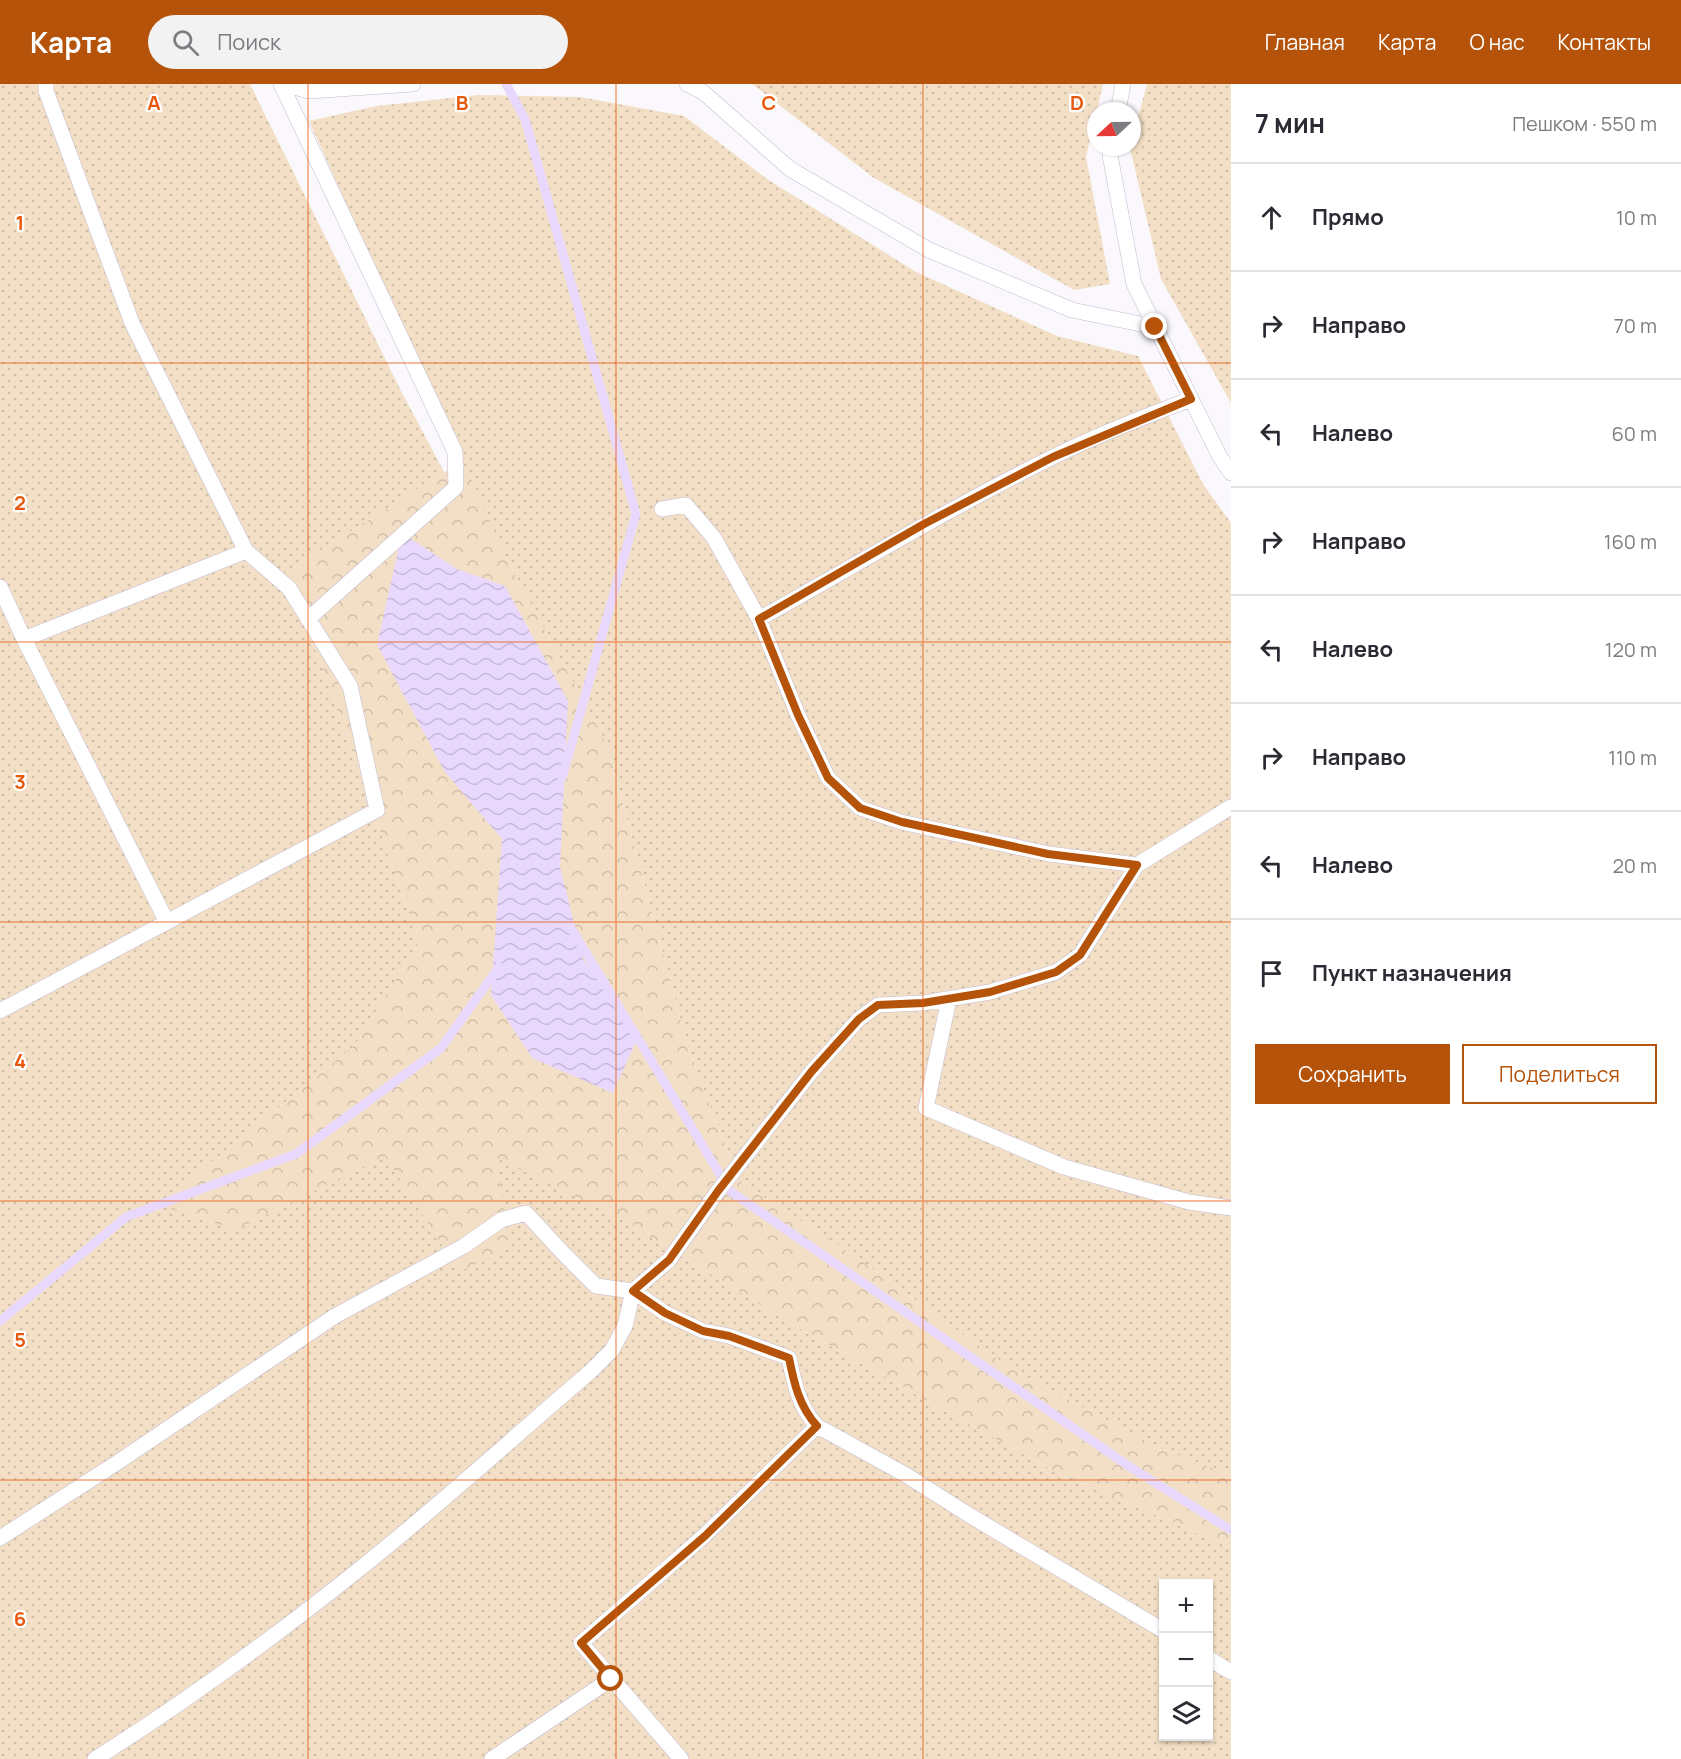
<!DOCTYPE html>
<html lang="ru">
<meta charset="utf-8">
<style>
:root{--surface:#fff;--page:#f2f2f3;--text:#2b2b33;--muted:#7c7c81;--line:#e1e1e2;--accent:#b45309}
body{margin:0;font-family:Manrope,sans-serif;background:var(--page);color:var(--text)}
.controls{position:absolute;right:18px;bottom:18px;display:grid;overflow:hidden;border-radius:0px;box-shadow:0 2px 4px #0004}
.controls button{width:54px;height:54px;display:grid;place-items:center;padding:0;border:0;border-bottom:2px solid var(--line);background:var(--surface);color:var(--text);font:30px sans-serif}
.compass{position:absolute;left:1087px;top:18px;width:54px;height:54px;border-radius:50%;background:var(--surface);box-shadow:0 2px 4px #0004;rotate:248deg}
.stop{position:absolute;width:18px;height:18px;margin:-14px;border:4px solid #b45309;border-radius:50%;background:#fff}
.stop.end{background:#b45309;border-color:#fff;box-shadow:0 2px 6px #0008}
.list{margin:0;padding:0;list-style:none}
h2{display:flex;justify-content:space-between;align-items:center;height:78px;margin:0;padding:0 24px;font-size:26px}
h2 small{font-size:20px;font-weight:400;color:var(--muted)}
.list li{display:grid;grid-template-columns:39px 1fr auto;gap:18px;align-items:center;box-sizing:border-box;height:108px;padding:0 24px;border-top:2px solid var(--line)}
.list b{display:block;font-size:22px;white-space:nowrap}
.list em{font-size:20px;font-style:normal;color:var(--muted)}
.actions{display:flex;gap:12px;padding:18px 24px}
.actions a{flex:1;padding:14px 0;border:2px solid var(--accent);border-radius:0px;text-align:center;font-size:21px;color:var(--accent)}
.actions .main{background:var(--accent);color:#fff}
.icon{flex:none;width:33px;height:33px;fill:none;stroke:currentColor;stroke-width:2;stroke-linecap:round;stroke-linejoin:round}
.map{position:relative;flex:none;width:1231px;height:1675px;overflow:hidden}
header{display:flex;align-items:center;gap:36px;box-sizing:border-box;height:84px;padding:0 30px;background:var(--accent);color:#fff}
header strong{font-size:28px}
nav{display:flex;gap:33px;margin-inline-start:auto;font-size:21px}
.search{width:420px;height:54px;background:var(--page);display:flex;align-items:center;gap:15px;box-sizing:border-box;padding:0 21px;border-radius:33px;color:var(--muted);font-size:22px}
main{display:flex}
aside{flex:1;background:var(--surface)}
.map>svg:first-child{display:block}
</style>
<header>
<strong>Карта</strong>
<div class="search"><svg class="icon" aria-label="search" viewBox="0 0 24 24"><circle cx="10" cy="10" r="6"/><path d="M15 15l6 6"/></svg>Поиск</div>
<nav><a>Главная</a><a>Карта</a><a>О нас</a><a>Контакты</a></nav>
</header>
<main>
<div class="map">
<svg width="1231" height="1675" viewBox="0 0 1231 1675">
<defs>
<pattern id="grass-dots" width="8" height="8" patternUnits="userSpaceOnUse" patternTransform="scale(1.5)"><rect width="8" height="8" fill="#f2dfc5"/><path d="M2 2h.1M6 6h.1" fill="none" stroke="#cfbfa9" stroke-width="1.8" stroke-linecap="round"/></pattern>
<pattern id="forest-crowns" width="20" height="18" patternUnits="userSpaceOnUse" patternTransform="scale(1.5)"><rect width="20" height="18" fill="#f2dfc5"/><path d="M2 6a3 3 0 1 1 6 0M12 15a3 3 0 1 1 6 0" fill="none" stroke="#cfbfa9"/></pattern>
<pattern id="water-waves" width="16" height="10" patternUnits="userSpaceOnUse" patternTransform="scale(1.5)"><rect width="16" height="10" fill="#e8d8fd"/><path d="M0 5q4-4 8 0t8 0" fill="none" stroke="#c7b9d9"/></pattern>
</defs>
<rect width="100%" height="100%" fill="#faf8fc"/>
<!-- grass -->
<path fill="url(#grass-dots)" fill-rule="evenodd" d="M0,0H250L401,307L444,388L282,491L319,574L419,858L355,961L160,1121L236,1146L385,1071L495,1072L625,1137L780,1233L952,1331L1051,1385L1231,1464V1675H0ZM1164,1500H1208V1652H1164Z
M752,0H1103L1086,73L1110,200L1074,206L874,94Z
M1147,0H1231V319L1161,195L1130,64Z
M479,11L580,13L684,32L767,95L916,188L1057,252L1138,272L1203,400L1231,439V1391L1157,1363L1010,1284L859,1175L738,1096L688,963L607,660L506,474L309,37L377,22Z"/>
<!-- forest -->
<path fill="url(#forest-crowns)" d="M466,382L506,474L607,660L688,963L738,1096L859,1175L1010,1284L1157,1363L1231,1391V1464L1051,1385L952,1331L780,1233L625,1137L495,1073L510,1164L459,1188L385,1072L236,1146L159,1121L355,961L419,858L319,574L282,491L444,388Z"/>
<!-- water -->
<path fill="url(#water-waves)" d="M402,449L457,485L505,502L568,617L560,783L583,875L639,950L613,1009L532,974L491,911L502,755L445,688L377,561Z"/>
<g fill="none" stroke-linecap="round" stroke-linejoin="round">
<!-- stream -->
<path stroke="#e8d8fd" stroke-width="9" d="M506,0L525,35L636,430L562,694
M573,847L730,1107L1130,1383L1231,1446
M0,1237L126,1133L296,1070L441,964L499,883"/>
<!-- service casing -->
<g stroke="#c4bbd0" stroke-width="16">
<path id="service" d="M281,0L455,368L456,403L308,535
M282,0L309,7L413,0
M687,0L703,8L790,85L929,166L1072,226L1155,243
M1118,27L1123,0
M1112,63L1110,71L1134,200L1220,373L1231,389
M662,425L686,421L714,454L759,535C856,481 951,423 1051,374C1097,351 1144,333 1191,315
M0,503L24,555L167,838
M759,535L798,631L828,694L860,724L901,738L1049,770L1137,781L1231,723
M24,555L246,467
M949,915L926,1024L1064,1083L1189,1118L1231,1124
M0,927L377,726L350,602L289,504L246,467L132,239L46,7V0
M0,1454L115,1380L335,1232L464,1162L501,1136L526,1129L563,1169L596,1202L633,1207L669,1176L718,1107L812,987L859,935L878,921L923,919L990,908L1056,888L1080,871L1137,781
M1208,1574L1231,1588
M95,1675C190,1615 280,1549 367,1479C444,1417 516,1351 591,1287L612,1266L625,1242L633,1207L665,1229L703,1247L729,1252L789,1274C794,1299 799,1323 817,1342L906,1391L969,1431L1164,1547
M492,1675L611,1595
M681,1675L581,1559L704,1452L817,1342"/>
</g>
<!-- service -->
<use href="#service" stroke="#fff" stroke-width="15"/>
</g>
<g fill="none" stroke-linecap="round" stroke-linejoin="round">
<!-- route -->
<path stroke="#b45309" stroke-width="8" d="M611,1595L581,1559L705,1452L817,1342C799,1322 794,1299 789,1274L729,1252L703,1247L665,1229L633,1207L669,1176L718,1107L812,987L859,935L878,921L923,919L990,908L1056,888L1080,871L1137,781L1048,770L902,738L860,724L828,694L798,631L759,535L924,440L1053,373L1191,315L1155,243"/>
</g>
<!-- grid -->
<path fill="none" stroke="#e8590c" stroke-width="1.5" stroke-opacity="0.55" d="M308,0V1675M616,0V1675M923,0V1675M0,279H1231M0,558H1231M0,838H1231M0,1117H1231M0,1396H1231"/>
<g font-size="20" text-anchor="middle" font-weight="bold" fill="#e8590c" stroke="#fff" stroke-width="4.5" stroke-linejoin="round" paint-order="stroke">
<text x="154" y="26">A</text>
<text x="462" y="26">B</text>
<text x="769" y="26">C</text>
<text x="1077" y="26">D</text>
<text x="20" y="146">1</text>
<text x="20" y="426">2</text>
<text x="20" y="705">3</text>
<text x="20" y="984">4</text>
<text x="20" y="1263">5</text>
<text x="20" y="1542">6</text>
</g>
</svg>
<div class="controls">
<button>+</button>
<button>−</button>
<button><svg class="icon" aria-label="layers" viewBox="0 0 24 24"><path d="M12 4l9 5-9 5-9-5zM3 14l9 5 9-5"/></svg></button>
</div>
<svg class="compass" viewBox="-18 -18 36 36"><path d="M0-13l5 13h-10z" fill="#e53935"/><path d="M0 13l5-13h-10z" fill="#7c7c81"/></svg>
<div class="stop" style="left:611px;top:1595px"></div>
<div class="stop end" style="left:1155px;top:243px"></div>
</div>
<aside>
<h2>7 мин<small>Пешком · 550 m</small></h2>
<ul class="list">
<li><svg class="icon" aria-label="ahead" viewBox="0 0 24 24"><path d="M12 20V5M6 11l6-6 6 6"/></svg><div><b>Прямо</b></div><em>10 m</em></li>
<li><svg class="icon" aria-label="right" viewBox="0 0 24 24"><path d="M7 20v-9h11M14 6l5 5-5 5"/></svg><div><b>Направо</b></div><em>70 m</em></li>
<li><svg class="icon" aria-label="left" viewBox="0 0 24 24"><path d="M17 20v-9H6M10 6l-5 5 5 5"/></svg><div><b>Налево</b></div><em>60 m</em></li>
<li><svg class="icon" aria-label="right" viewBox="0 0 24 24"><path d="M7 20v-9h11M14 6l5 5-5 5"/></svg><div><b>Направо</b></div><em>160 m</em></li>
<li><svg class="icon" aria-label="left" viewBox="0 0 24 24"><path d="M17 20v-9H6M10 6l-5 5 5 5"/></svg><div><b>Налево</b></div><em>120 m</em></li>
<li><svg class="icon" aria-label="right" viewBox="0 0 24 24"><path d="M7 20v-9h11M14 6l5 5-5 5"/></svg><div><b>Направо</b></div><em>110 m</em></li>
<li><svg class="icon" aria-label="left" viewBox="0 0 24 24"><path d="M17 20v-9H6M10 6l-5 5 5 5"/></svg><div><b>Налево</b></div><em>20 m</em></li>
<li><svg class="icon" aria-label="arrive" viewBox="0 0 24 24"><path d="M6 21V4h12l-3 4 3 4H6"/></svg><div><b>Пункт назначения</b></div></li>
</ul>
<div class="actions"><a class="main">Сохранить</a><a>Поделиться</a></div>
</aside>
</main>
